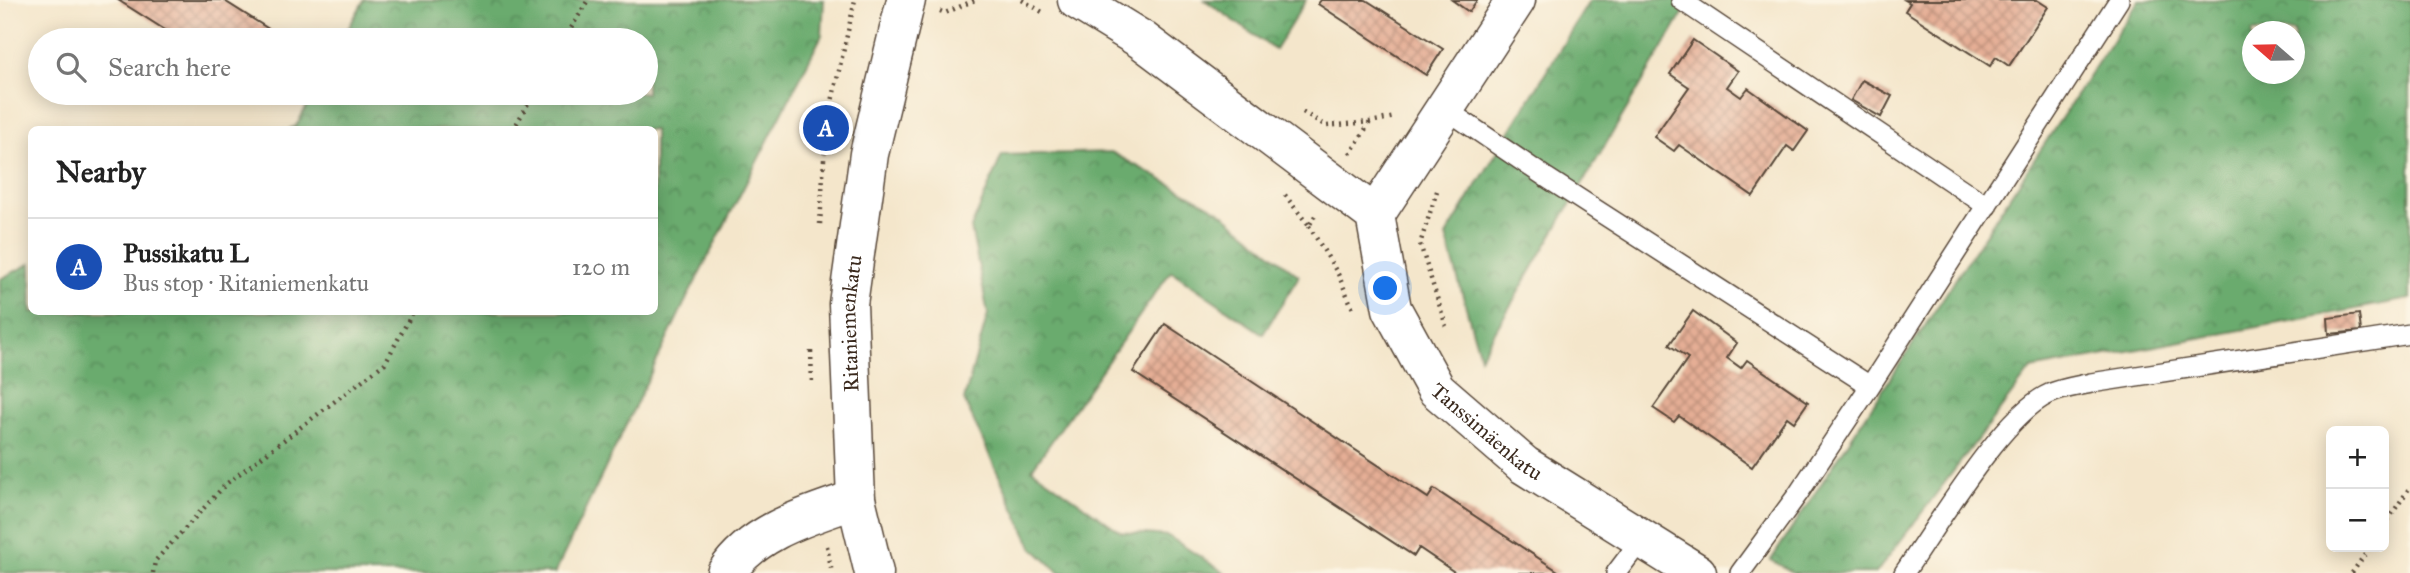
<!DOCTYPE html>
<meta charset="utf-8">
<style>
:root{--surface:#fff;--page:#f2f2f2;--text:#222;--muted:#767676;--line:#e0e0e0;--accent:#c8321e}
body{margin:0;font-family:"IM FELL Great Primer",serif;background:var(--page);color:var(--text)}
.controls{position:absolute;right:21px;bottom:21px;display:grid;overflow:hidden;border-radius:10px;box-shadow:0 4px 18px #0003}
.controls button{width:63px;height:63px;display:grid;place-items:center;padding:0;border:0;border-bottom:2px solid var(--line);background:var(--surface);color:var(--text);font:35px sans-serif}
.compass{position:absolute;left:2242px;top:21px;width:63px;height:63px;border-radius:50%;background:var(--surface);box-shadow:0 4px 18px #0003;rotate:290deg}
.you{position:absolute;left:1386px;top:289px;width:24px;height:24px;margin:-18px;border:5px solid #fff;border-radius:50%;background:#1a73e8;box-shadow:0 0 0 10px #1a73e833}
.badge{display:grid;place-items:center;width:46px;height:46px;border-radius:50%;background:var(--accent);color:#fff;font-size:23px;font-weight:700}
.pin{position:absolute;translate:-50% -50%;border:4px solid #fff;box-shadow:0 2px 7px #0006}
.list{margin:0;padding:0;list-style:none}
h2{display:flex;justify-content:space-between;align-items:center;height:91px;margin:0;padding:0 28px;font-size:30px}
h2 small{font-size:23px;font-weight:400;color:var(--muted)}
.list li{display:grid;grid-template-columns:46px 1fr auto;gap:21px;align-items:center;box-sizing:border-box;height:98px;padding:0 28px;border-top:2px solid var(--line)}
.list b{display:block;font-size:26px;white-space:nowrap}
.list p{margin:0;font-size:23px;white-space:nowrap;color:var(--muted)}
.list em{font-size:23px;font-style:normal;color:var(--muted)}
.icon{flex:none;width:38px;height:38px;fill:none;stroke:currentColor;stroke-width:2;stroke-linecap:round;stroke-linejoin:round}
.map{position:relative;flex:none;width:2410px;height:573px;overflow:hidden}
.search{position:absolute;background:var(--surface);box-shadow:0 4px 18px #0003;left:28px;top:28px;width:630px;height:77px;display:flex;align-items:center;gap:18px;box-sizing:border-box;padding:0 24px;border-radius:38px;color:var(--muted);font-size:26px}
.panel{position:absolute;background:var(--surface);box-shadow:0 4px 18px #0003;left:28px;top:126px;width:630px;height:189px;border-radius:10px}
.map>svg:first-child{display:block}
</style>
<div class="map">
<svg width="2410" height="573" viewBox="0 0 2410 573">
<defs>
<pattern id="forest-crowns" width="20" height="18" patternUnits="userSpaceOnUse" patternTransform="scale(1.75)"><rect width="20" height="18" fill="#6aab6e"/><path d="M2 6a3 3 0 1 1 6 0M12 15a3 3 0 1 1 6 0" fill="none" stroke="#588b5a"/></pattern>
<pattern id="building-cross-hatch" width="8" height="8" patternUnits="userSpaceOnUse" patternTransform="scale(1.75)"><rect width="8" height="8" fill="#e5ae95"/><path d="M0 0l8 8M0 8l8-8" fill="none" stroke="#bb8e79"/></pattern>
</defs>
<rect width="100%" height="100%" fill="#fcf5e5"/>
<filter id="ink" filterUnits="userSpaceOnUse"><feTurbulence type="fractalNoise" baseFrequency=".0143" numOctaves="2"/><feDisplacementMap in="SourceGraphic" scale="14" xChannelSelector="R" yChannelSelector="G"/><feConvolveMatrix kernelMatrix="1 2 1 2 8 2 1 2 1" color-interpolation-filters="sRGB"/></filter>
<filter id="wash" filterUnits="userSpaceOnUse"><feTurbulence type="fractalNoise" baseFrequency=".00686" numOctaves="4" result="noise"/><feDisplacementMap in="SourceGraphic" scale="28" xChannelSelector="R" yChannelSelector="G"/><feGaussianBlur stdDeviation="1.57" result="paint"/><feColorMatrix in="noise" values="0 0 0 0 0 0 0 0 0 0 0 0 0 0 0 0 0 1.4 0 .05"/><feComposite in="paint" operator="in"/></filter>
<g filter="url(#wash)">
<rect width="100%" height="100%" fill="#f4e6cb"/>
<!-- forest -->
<path fill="url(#forest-crowns)" stroke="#526a46" stroke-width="2" fill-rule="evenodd" d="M364,0H824L822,35L684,304L555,573H0V279L31,263L32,312H654V130L289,129L296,126L314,93H646V40H342Z
M1205,0H1306L1275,50Z
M1590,0H1691L1480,357L1446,236Z
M2139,0H2410V299L2031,369L1876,573H1794L1771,560ZM2252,32H2294V74H2252Z
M1111,152L1218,210L1299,276L1263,334L1171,271L1032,469L1121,532L1168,536L1225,573H1060L1032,547L964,400L988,314L971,228L1002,155Z"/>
<g id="blocks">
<!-- building -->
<path fill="url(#building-cross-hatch)" d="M118,0H223L286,40H181Z
M1321,0H1366L1443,49L1426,75L1318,4Z
M1452,0H1477L1469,12Z
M1905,0H2037L2048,7L2009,66L1996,57L1990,66L1905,11L1910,3Z
M1693,40L1738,71L1727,87L1741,97L1748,88L1808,131L1794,151L1787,146L1753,196L1679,145L1674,151L1654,137L1689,87L1670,74Z
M1862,80L1892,96L1881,117L1851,100Z
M1693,311L1737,343L1727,358L1741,368L1747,360L1808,402L1794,422L1787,417L1752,467L1679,416L1674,422L1653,408L1688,358L1669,345Z
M2359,314L2361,331L2329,334L2328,318Z
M1165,324L1428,498L1434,489L1561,573H1456L1419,548L1414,556L1133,372Z"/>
</g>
</g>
<g filter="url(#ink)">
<use href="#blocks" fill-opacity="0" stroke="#574638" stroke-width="2"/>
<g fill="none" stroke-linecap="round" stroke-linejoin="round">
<!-- lane casing -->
<g stroke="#574638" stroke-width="22">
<path id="lane" d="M1681,0L1987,206
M1444,108L1547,178L1870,386
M1616,573L1641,540
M1740,573L1798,494L1870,386L2119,0
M1904,573C1935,529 2003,414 2049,394C2062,388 2078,386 2091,383L2410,334"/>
</g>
<!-- street casing -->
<g stroke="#574638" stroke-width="41">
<g id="street">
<path id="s1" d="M1077,0L1142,40L1375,215L1392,309L1436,389L1524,465L1697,573"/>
<path d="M1375,215L1516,0"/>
<path d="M726,573C754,530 811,515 856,499"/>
</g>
</g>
<!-- secondary casing -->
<g stroke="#574638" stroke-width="41">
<g id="secondary">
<path id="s2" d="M874,573L856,499L848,304L869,154L906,0"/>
</g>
</g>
<!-- path -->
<path stroke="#574638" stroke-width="4.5" stroke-dasharray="2 5" stroke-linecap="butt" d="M1022,0L1044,13
M940,11L945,13L975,0
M564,40L588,0
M1303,112L1326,126L1370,122L1395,117
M513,130L534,93
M1350,154L1370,122
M1437,191L1420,244L1446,326
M1285,195L1309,226L1316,214
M820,224L826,128L855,0
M1309,226L1338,274L1353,309
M811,351L812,385
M2384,526L2410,487
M827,546L832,573
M153,573L155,561L226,484L385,363L413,312
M2352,573L2370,547"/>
<!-- lane -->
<use href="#lane" stroke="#fff" stroke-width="19"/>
<!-- street -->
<use href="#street" stroke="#fff" stroke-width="38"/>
<!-- secondary -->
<use href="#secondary" stroke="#fff" stroke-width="38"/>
</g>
</g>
<g text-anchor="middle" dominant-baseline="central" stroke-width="5" stroke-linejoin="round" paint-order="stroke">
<!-- street labels -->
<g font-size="21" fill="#3b2a1e" stroke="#fcf5e5">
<text stroke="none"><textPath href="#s2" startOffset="252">Ritaniemenkatu</textPath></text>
<text stroke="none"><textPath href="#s1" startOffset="621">Tanssimäenkatu</textPath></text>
</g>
</g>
</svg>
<div class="controls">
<button>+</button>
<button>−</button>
</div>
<svg class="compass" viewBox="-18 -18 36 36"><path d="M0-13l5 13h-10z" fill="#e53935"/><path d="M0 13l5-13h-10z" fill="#767676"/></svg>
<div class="you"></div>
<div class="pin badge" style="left:826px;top:128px;background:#1a4fb4">A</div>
<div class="search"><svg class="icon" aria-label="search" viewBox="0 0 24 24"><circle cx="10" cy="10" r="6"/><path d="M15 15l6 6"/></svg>Search here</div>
<section class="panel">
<h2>Nearby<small></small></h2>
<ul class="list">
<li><span class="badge" style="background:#1a4fb4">A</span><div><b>Pussikatu L</b><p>Bus stop · Ritaniemenkatu</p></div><em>120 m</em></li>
</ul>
</section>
</div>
